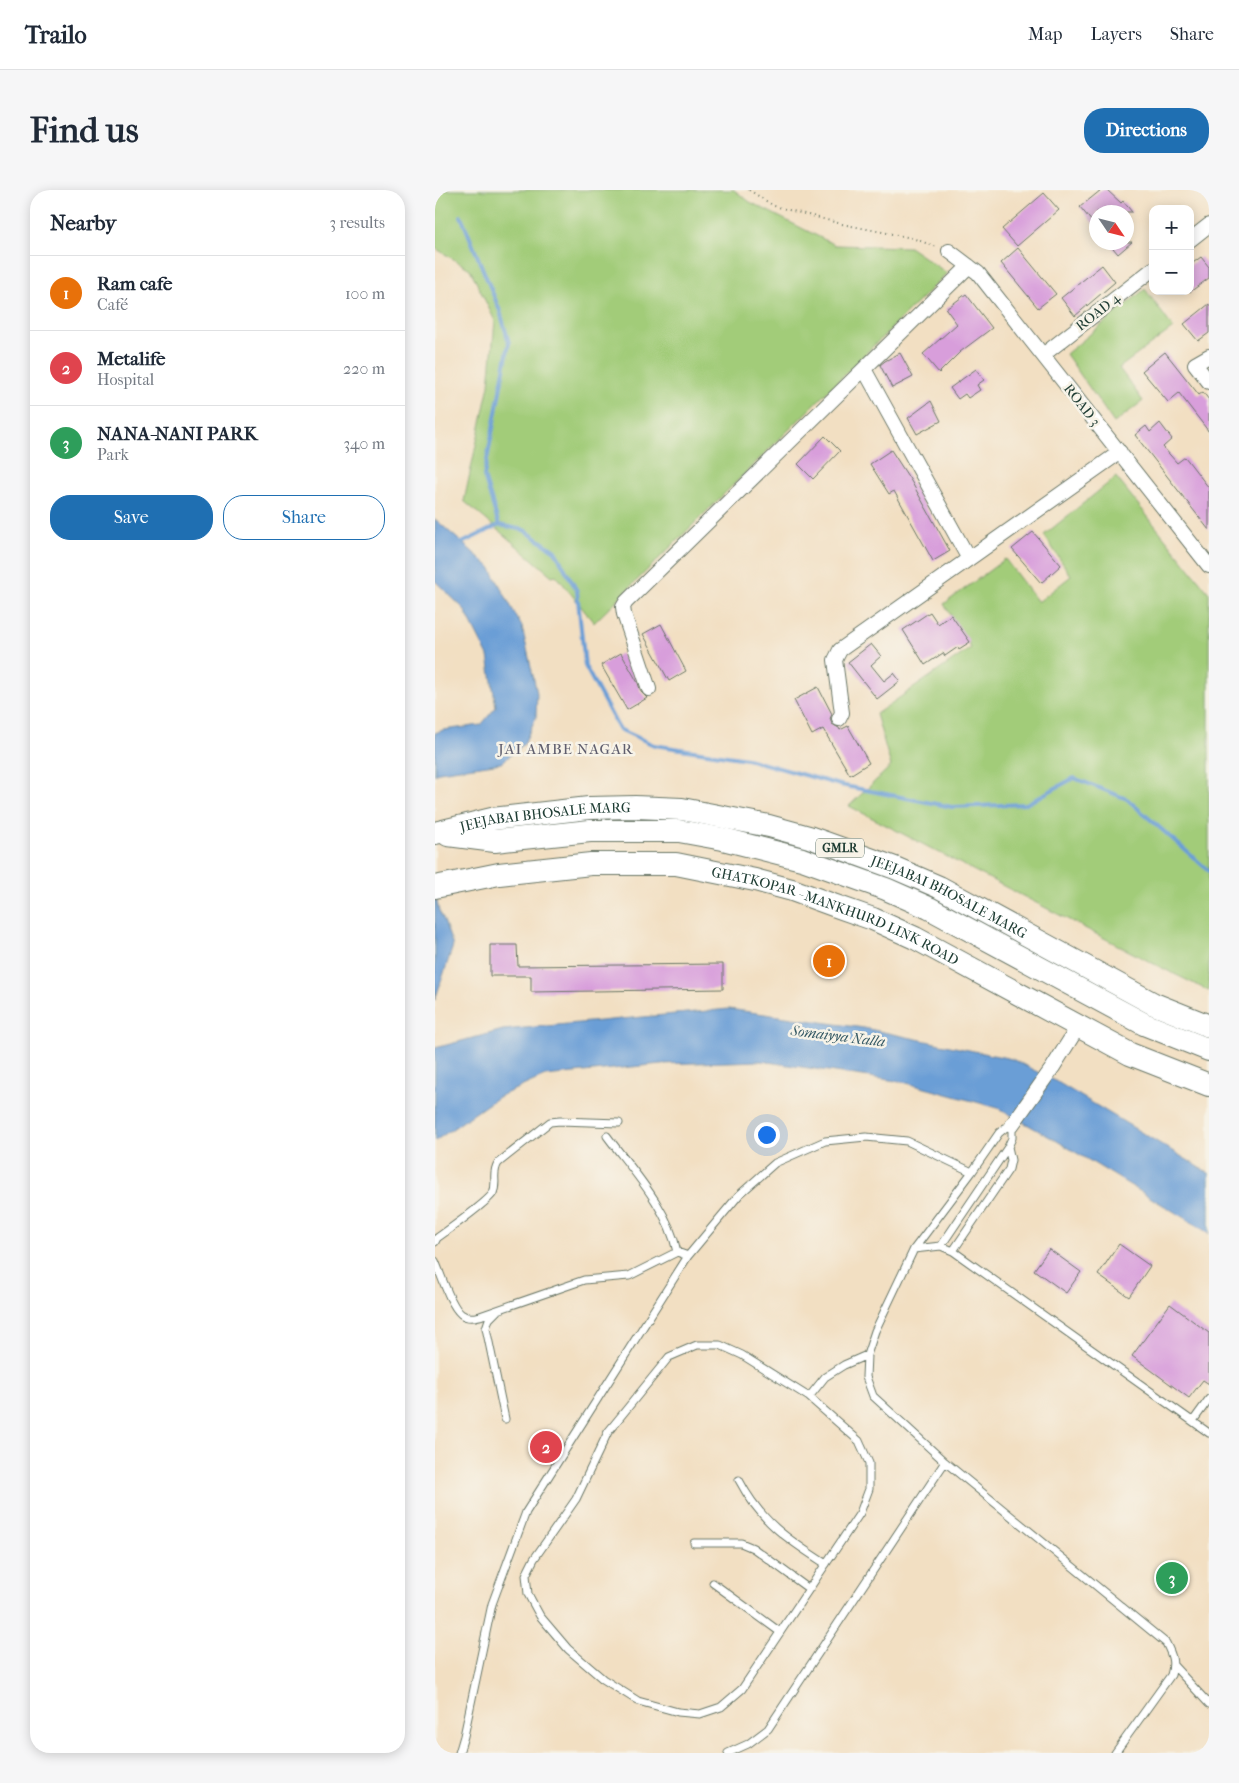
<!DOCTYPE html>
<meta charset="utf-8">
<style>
:root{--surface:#fff;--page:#f6f6f7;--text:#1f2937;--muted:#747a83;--line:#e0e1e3;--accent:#1f6fb2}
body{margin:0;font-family:"IM FELL French Canon",serif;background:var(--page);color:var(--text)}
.controls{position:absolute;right:15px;top:15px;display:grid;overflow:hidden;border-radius:10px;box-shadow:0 2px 12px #0003}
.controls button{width:45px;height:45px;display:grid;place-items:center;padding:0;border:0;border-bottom:1px solid var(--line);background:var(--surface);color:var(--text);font:25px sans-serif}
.compass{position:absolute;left:654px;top:15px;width:45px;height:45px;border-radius:50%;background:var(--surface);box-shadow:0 2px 12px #0003;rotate:125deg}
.you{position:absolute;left:331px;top:944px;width:18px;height:18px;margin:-12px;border:4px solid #fff;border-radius:50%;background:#1a73e8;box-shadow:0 0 0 8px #1a73e833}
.badge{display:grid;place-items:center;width:32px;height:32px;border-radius:50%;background:var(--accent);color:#fff;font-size:16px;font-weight:700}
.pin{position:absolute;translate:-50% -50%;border:2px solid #fff;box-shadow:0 1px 5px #0006}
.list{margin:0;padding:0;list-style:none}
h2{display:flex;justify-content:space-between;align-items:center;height:65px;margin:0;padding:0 20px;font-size:21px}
h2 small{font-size:16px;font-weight:400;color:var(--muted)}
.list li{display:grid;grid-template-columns:32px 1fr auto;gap:15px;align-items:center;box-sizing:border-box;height:75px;padding:0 20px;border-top:1px solid var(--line)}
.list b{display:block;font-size:19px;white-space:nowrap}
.list p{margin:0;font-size:16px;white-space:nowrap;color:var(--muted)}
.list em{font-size:16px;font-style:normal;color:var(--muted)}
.actions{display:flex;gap:10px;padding:15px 20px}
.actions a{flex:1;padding:11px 0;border:1px solid var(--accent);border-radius:20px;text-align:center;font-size:18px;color:var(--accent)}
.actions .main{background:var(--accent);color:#fff}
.map{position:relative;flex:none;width:774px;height:1563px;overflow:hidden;border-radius:20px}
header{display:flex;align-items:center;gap:30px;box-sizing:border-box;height:70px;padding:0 25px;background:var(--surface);border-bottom:1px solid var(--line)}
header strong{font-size:24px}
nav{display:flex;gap:28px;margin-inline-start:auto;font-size:18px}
.intro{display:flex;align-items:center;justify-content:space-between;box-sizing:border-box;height:120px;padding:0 30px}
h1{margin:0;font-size:35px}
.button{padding:12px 22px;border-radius:20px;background:var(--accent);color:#fff;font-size:18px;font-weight:700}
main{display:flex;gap:30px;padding:0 30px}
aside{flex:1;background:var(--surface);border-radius:20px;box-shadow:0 2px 12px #0003}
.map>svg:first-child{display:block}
</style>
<header>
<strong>Trailo</strong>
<nav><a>Map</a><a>Layers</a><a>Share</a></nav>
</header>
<div class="intro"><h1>Find us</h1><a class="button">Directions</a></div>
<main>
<aside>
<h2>Nearby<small>3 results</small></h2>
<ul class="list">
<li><span class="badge" style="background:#e8710a">1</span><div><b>Ram cafe</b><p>Café</p></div><em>100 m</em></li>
<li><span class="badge" style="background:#e0444e">2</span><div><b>Metalife</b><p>Hospital</p></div><em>220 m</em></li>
<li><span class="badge" style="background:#2e9e5b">3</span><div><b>NANA-NANI PARK</b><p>Park</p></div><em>340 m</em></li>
</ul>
<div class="actions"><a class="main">Save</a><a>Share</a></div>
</aside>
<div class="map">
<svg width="774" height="1563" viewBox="0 0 774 1563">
<rect width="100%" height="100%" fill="#f7f3e8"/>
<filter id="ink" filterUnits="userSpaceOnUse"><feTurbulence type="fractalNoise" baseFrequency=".02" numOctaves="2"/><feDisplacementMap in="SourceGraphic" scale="10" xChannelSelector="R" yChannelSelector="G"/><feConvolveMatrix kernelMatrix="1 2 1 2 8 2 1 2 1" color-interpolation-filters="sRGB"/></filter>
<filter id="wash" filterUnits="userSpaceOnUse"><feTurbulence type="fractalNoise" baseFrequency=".0096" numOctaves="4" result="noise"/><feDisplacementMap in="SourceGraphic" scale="20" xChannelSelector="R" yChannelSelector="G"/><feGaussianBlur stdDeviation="1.12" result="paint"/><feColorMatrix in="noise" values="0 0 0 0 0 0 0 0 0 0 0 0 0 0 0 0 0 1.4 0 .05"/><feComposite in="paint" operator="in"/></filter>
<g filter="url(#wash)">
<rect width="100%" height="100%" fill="#f2dfc2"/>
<!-- green -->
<path fill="#a2cc79" stroke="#608456" d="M0,0H299L315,12L400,55L474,57L512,83L159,433L121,385L117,386L29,311L54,195L60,131L35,79L0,58Z
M710,99L738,138L684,178L708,211L679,233L631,164Z
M681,287L774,403V801L725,777L414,616L456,576L441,524L536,458L509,414L570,369L603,412L636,386L609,345Z"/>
<!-- water -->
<path fill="#6b9ed6" stroke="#456e85" d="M0,329L55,377L87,437L102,503L101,527L89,554L66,573L4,582L0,585V543L8,540L46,535L61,517L53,466L29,419L0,391Z
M0,702L4,721L8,728L18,756L0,810Z
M294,819L429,838L577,869L624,893L774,983V1044L766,1038L622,951L563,918L468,892L326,871L226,874L110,886L63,907L0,951V858L68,840Z"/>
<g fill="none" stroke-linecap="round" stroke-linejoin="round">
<!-- stream -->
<path stroke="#6b9ed6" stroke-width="4" d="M26,26L65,121L74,153L49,286L64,335
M25,354L64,335L89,340L120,361L142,401L150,476L184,539L219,555L312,569L405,595L517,617L591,614L639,588L692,609L774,681"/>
</g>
<g id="blocks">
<!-- building -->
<path fill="#d89edb" d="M666,0H672L686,13L688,11L697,22H662V38L645,17Z
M609,3L624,20L582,56L567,39Z
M673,52H697L683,64Z
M583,58L621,104L603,118L566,73Z
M766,67L774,77V88L755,102V75Z
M667,75L680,92L640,126L626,108Z
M531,104L557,138L525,162L504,183L488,164L522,134L511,119Z
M774,114V143L763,151L749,134Z
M730,162L764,205L768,202L774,210V242L744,203L733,212L707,181Z
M465,163L478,187L457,198L445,175L450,171Z
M541,179L549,190L542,195L545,200L533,208L530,204L523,209L515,198Z
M496,211L506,231L482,244L473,228Z
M725,233L737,249L728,257L742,273L750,267L774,298V340L700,245L711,236L715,242Z
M390,246L405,261L378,289L363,274Z
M456,260L476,291L515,361L498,371L459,301L454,304L435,274Z
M598,342L626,375L606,393L577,359Z
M495,422L503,434L516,425L535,452L524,459L523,457L510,466L508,463L490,475L468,440Z
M226,434L251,481L234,491L208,444Z
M436,454L446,466L436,475L449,491L459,483L465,491L442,509L413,472Z
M186,463L203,493L206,502L212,508L192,520L166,475Z
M383,497L397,524L395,529L397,534L404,538L405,540L413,536L434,573L415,585L388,539L377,545L359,510Z
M55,755H82L83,776L288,774V799L96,802V786H55Z
M684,1054L715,1076L694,1107L663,1085Z
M614,1059L646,1082L631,1103L599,1080Z
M735,1114L774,1143V1194L768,1190L754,1208L697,1166Z"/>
</g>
</g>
<g filter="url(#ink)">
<use href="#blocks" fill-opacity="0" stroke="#697666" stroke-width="1"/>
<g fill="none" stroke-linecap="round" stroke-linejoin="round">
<!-- service casing -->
<g stroke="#697666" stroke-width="9">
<path id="service" d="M172,946C198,981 233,1018 242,1062L253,1066
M0,1052L2,1048C13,1040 53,1012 58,1003C63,992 56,984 63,973L115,932L125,931L184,933
M506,1056L573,957L577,948V935L570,938L564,943L537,982L479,1059L440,1141L432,1165L431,1187L438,1206L510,1272L731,1453C737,1465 740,1472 736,1485L680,1563
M479,1059L506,1056L518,1061L774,1243
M518,1061L574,979L576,970L573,957
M0,1071C6,1084 15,1115 26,1124C31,1128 38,1128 45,1126L149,1090L194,1086L242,1062
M62,1121L54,1129L51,1138L70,1229
M374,1207L424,1251L434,1273V1299L425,1323L307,1499L286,1517L265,1524L243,1522L203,1511L168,1489L133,1459L105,1426L93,1404L91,1385L99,1369L141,1309L173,1242L234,1167L262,1155H285L307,1165L374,1207L390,1187L409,1175L432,1165
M758,1231L774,1209
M304,1290C326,1332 352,1349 391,1374
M259,1353H306L318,1358L374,1399
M278,1393L345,1442
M739,1476L774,1514
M24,1563L29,1546L57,1414L91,1322L253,1066L304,1005L340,973L390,951L431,947L472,951L537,982
M293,1563L313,1554L333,1539L510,1272"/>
</g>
<!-- minor casing -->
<g stroke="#697666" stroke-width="16">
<path id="minor" d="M755,50L774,35
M514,61L543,83L774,376
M608,165L718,79
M774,166L760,174L774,192
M429,179L534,369
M214,499L189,424L188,417L191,412L534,76
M404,529L407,523L400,470L405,460L685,262
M577,935L618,877L643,837"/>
</g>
<!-- trunk casing -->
<g stroke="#697666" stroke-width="24">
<g id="trunk">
<path id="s1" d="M0,643L57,629L154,618L200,617L247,619L334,636L374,647L416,662L460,678L504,697L719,814L774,836"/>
<path d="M13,645L60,651L155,641H244L288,649L367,669L451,699L494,718L709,834L774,860"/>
<path id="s2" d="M0,697L64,684L156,674H241L320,690L357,700L398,715L438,729L480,748L695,864L774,895"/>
</g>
</g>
<!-- path -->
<path stroke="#697666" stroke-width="2" stroke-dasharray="1 4" stroke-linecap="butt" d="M314,0L339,16L407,34L477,48L502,57"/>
<!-- service -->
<use href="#service" stroke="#fff" stroke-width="7"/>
<!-- minor -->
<use href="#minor" stroke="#fff" stroke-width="14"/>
<!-- trunk -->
<use href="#trunk" stroke="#fff" stroke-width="22"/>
</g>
</g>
<g text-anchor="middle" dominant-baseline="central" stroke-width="5" stroke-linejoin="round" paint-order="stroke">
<!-- shield labels -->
<rect fill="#f7f3e8" stroke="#60746a" stroke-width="1" x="381" y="648.5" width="48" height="19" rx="4"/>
<g font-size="12" font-weight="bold" fill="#1f3d34">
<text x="405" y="658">GMLR</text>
</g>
<!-- street labels -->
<g font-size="14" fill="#1f3d34" stroke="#f7f3e8">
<text transform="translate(663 122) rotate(-38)">ROAD 4</text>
<text transform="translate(647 215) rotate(52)">ROAD 3</text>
<text stroke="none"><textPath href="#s1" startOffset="112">JEEJABAI BHOSALE MARG</textPath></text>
<text stroke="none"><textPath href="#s1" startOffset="532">JEEJABAI BHOSALE MARG</textPath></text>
<text stroke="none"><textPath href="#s2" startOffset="411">GHATKOPAR - MANKHURD LINK ROAD</textPath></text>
</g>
<!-- neighbourhood labels -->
<g font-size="15" letter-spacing="1" fill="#605f6e" stroke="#f7f3e8">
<text x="131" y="559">JAI AMBE NAGAR</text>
</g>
<!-- water labels -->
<g font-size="15" font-style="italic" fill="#365a65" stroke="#f7f3e8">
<text transform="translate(403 846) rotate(7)">Somaiyya Nalla</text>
</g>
</g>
</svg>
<div class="controls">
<button>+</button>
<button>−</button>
</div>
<svg class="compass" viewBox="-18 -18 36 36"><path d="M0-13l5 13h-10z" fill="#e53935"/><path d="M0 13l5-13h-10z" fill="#747a83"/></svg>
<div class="you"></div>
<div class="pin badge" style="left:394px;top:771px;background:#e8710a">1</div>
<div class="pin badge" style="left:111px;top:1257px;background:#e0444e">2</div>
<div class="pin badge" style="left:737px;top:1388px;background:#2e9e5b">3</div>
</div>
</main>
